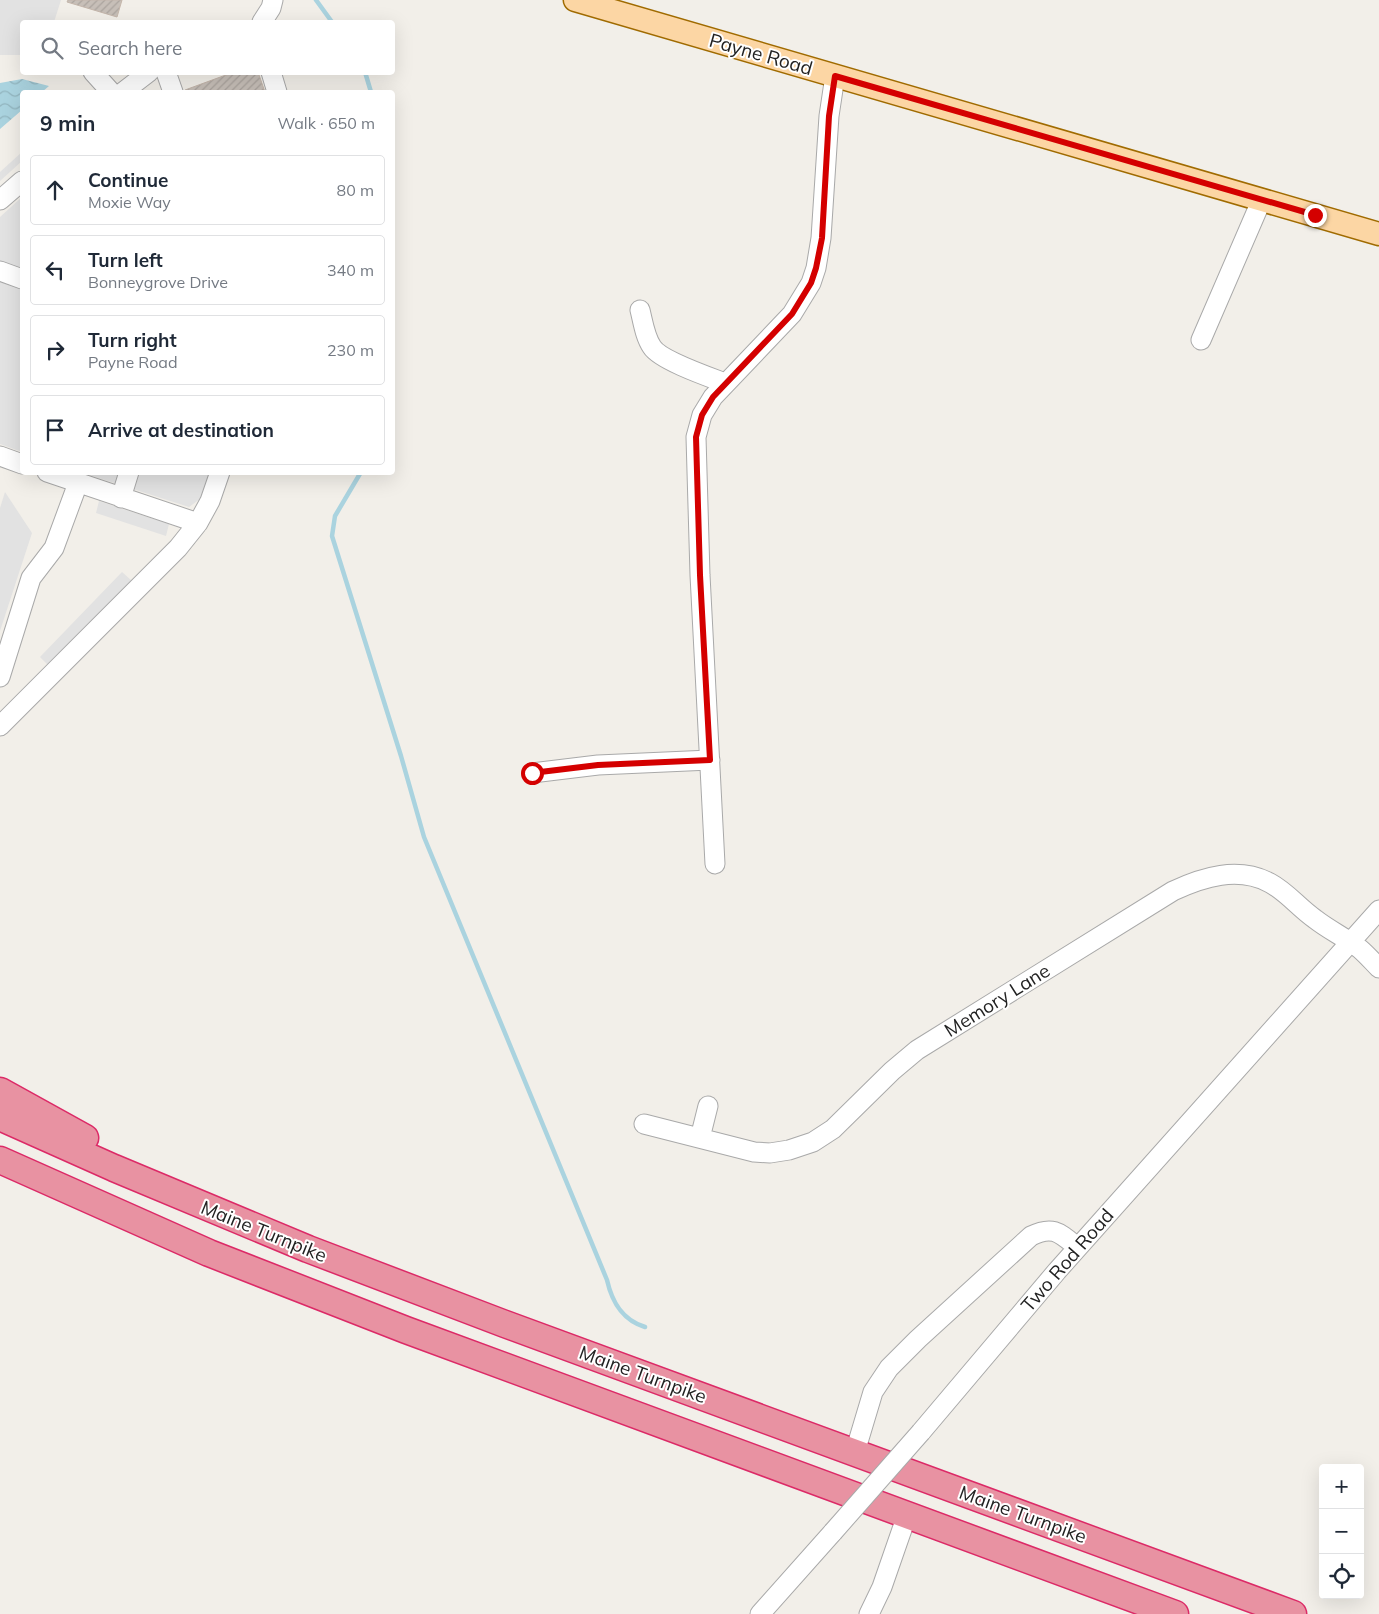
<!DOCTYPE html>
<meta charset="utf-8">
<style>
:root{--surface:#fff;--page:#f2f2f3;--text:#1f2937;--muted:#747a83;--line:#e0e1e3}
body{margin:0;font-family:Mulish,sans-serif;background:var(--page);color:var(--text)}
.controls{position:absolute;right:15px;bottom:15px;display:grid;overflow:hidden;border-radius:5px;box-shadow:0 5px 20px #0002}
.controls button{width:45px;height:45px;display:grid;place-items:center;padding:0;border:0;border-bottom:1px solid var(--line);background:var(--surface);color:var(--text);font:25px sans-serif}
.stop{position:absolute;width:15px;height:15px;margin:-11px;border:4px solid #d40000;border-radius:50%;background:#fff}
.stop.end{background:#d40000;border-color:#fff;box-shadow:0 1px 5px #0008}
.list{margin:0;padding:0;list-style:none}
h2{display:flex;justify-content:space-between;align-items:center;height:65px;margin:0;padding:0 20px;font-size:21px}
h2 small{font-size:16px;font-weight:400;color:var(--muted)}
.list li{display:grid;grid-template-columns:32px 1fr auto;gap:15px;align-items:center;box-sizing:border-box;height:70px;margin:0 10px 10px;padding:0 10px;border:1px solid var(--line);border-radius:5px}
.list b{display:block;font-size:19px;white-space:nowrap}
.list p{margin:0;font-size:16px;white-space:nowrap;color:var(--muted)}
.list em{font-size:16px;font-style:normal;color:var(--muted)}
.icon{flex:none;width:28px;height:28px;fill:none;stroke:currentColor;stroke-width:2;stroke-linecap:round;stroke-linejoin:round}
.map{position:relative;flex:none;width:1379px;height:1614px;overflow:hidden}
.search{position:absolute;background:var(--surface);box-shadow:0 5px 20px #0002;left:20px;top:20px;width:375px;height:55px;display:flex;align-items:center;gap:12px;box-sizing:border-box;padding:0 18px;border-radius:5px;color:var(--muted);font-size:19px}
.panel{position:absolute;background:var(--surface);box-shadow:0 5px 20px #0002;left:20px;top:90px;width:375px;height:385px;border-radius:5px}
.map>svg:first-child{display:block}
</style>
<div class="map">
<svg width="1379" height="1614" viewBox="0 0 1379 1614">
<defs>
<pattern id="water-waves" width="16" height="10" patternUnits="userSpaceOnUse" patternTransform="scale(1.25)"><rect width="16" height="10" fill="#aad3df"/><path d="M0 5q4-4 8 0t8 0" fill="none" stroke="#92b5bf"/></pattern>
<pattern id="building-hatch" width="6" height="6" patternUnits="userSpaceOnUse" patternTransform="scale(1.25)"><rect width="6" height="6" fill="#c7bfb8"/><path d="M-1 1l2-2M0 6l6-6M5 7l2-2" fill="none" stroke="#aba49e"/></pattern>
</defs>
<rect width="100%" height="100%" fill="#f2efe9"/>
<!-- parking -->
<path fill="#e2e2e2" d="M0,0H61L54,22H22V55H0Z
M22,152V161L0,181V172Z
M22,197V271L0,263V217Z
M0,281L22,289V452L0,444Z
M83,473H212L204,496L189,507Z
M5,492L32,533L0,631V508Z
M99,501L169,524L166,536L96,513Z
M122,572L132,581L49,666L40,657Z"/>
<!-- water -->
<path fill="url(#water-waves)" d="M22,79L49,86L42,92H22V110L0,129V83Z"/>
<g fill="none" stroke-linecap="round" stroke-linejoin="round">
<!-- stream -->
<path stroke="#aad3df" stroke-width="4.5" d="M316,0L332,22
M365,72L371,92
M361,472L335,516L332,536L401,756L424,837L607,1280C612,1302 622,1320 645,1327"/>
</g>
<!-- building -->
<path fill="url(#building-hatch)" stroke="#c4b6ab" d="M68,0H122L117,17L67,2Z
M234,72H258L265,92H186L185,90Z"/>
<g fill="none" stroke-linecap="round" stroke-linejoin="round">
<!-- minor casing -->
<g stroke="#a9a9a9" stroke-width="21">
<path id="minor" d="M262,22L271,8L273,0
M93,72L111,92
M166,72L173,92
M271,72L277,92
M123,92L149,72
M0,200L22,181
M0,271L22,279
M640,310C643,322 645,337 652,347C660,360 709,377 725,383
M1201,340L1262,199
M0,456L22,464
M47,472L198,523
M121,498L129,472
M0,677L31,578L54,548L78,483
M0,726L178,548L198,523L210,501L220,472
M532,773L598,765L710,760
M715,864L700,575L696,437L702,415L713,397L792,314L811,283L816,268L821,238L829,116L835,76
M644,1124L754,1152L770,1153L789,1150L813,1142L833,1129L892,1071L917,1050L1173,891C1203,877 1238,866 1270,883C1287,892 1299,908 1315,919C1329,930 1346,938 1360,949C1367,955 1373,962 1379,968
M700,1138L708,1106
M921,1432L1057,1271L1379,910
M855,1452L873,1392L889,1368L918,1339L1031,1236C1053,1225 1060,1233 1077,1247
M760,1614L833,1532
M869,1614L882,1587L907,1515"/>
</g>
<!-- major casing -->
<g stroke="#a06b00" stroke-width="25">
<path id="major" d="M575,0L1379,234"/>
</g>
<!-- highway casing -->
<g stroke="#dc2a67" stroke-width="29">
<path id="highway" d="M0,1091L85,1138
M0,1117L114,1168L308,1249L505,1324L1293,1614
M0,1160L209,1253L406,1330L1175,1614"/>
</g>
<!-- minor -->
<use href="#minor" stroke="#fff" stroke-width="19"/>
<!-- major -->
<use href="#major" stroke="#fcd6a4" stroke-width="22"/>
<!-- highway -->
<use href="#highway" stroke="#e892a2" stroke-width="26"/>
<!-- minor-bridge casing -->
<g stroke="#a9a9a9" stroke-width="21" stroke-linecap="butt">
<path id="minor-bridge" d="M833,1532L921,1432"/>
</g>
<!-- minor-bridge -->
<use href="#minor-bridge" stroke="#fff" stroke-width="19"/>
</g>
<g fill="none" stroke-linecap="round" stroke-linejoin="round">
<!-- route -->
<path stroke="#d40000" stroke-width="6" d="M532,773L598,765L710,760L700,575L696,437L702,415L713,397L792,314L811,283L816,268L822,238L829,116L835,76L1315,215"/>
</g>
<g text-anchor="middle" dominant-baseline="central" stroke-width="4" stroke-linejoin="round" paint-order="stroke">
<!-- street labels -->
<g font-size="19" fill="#222" stroke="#fff">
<text transform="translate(761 54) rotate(16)">Payne Road</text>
<text transform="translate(997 1000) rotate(-32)">Memory Lane</text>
<text transform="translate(264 1231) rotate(22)">Maine Turnpike</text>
<text transform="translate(1067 1260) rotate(-49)">Two Rod Road</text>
<text transform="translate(643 1374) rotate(20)">Maine Turnpike</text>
<text transform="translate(1023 1514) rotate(20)">Maine Turnpike</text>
</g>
</g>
</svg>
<div class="controls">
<button>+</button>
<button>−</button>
<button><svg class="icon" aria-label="locate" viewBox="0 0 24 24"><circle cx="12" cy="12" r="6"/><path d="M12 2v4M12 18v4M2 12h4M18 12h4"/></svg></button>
</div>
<div class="stop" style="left:532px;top:773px"></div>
<div class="stop end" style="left:1315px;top:215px"></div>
<div class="search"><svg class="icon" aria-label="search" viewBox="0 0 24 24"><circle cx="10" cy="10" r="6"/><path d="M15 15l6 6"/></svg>Search here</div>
<section class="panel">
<h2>9 min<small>Walk · 650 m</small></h2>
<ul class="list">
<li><svg class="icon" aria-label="ahead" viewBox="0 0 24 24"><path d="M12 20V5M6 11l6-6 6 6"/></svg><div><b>Continue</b><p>Moxie Way</p></div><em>80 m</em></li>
<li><svg class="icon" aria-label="left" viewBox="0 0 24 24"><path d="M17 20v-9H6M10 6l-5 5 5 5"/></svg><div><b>Turn left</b><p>Bonneygrove Drive</p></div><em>340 m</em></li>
<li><svg class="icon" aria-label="right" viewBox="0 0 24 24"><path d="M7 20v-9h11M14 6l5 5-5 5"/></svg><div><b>Turn right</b><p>Payne Road</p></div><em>230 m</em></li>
<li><svg class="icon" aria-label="arrive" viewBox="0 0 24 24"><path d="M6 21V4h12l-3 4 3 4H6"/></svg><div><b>Arrive at destination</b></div></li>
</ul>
</section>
</div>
